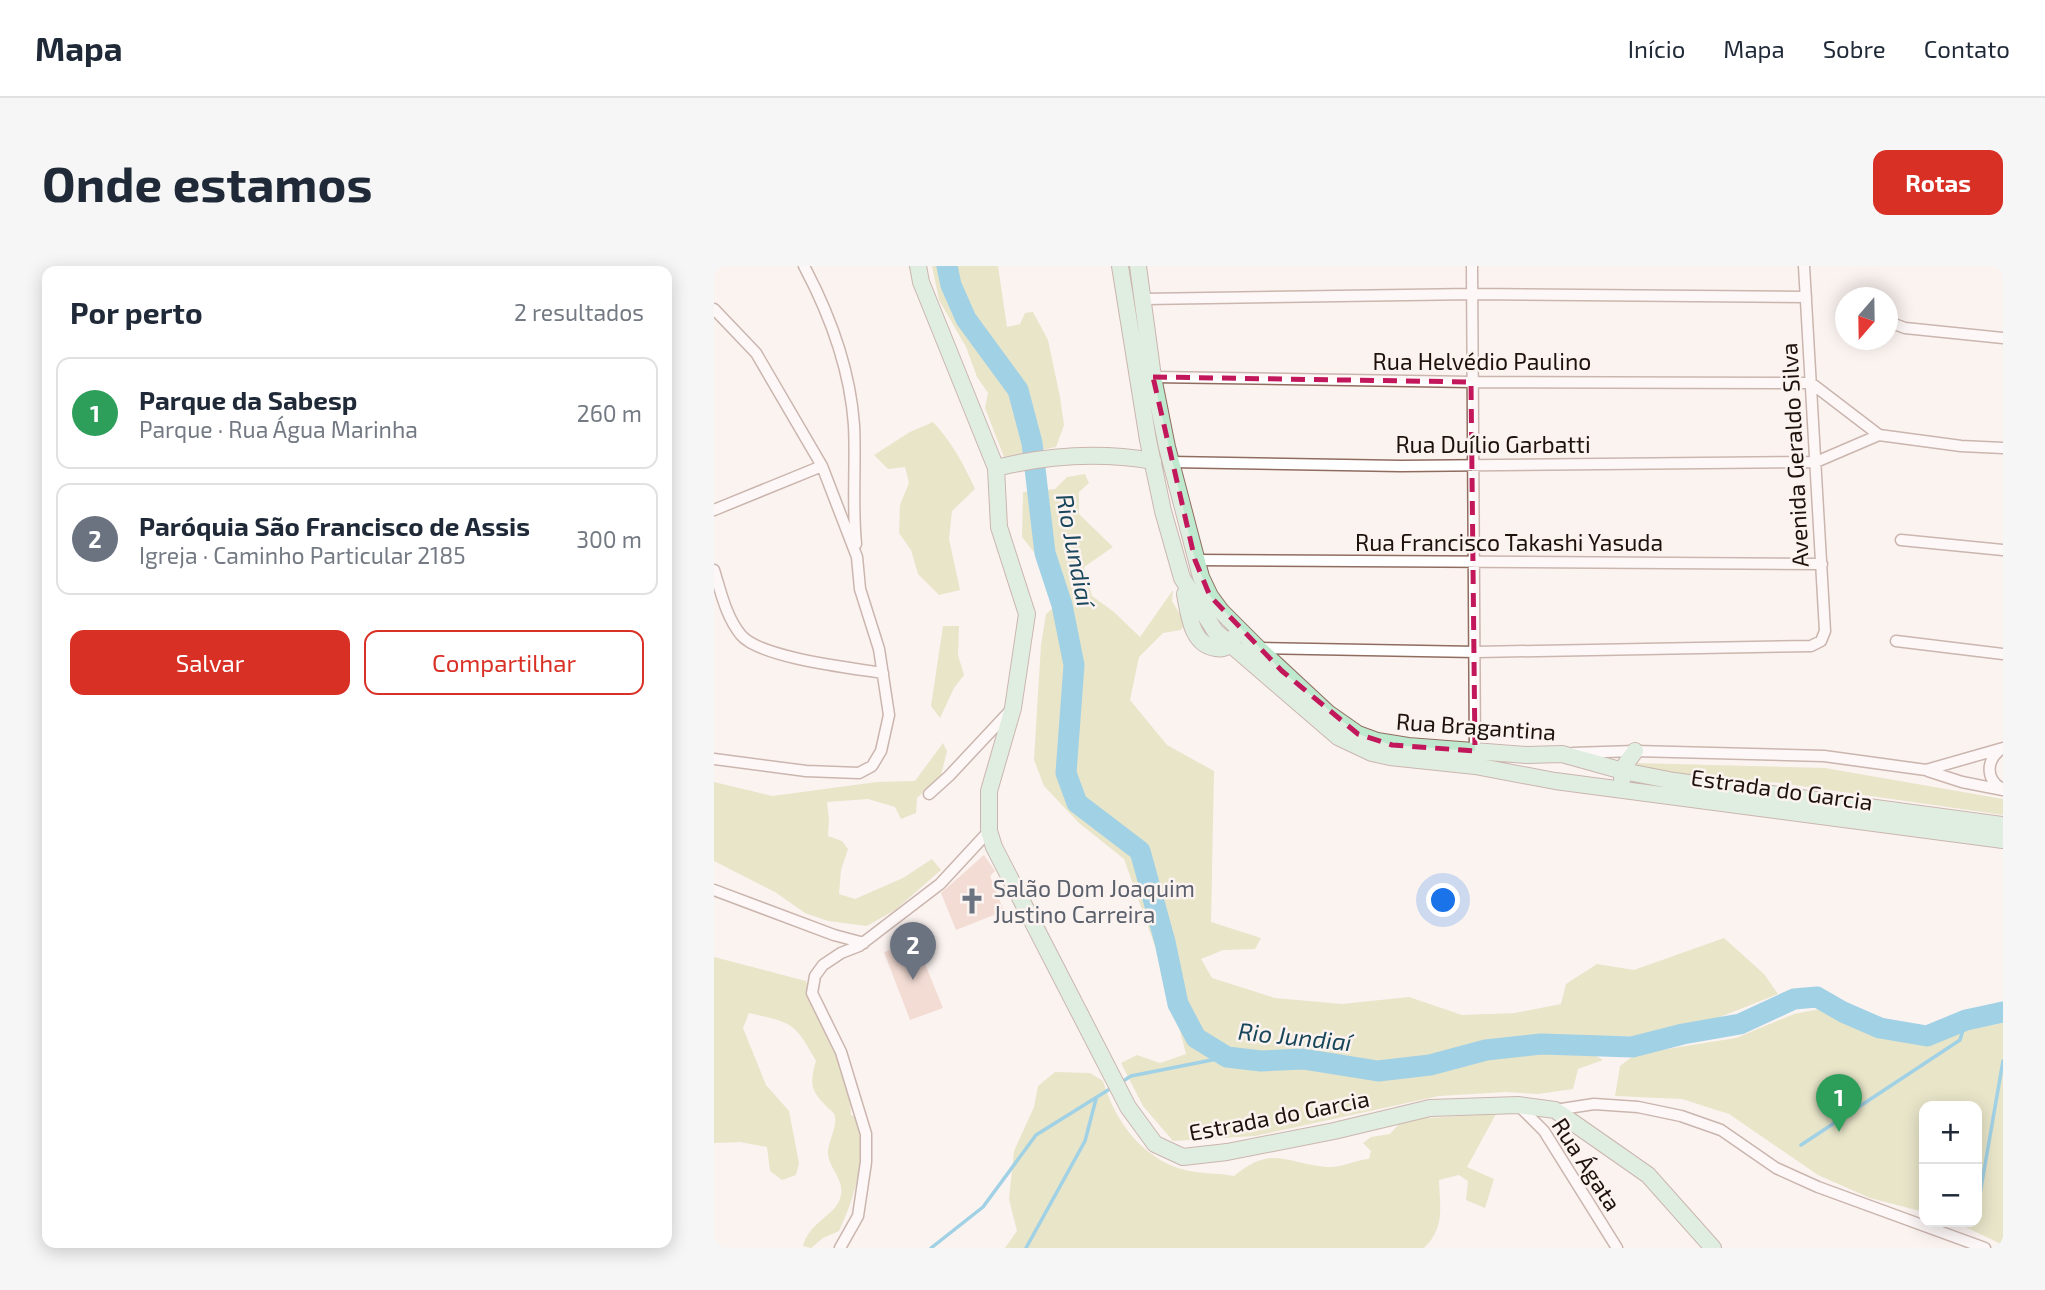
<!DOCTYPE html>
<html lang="pt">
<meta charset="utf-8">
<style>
:root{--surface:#fff;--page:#f6f6f7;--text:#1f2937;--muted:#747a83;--line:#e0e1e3;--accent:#d93025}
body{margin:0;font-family:"Exo 2",sans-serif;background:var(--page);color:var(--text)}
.controls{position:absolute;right:21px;bottom:21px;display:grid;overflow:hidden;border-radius:14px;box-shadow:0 4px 18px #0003}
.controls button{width:63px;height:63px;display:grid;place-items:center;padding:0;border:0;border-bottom:2px solid var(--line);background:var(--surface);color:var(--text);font:35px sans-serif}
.compass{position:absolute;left:1121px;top:21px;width:63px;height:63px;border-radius:50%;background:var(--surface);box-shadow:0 4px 18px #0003;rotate:200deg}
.you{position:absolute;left:730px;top:635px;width:24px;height:24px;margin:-18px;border:5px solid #fff;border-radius:50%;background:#1a73e8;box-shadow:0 0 0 10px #1a73e833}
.badge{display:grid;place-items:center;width:46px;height:46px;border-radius:50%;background:var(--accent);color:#fff;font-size:23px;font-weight:700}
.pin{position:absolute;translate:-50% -58px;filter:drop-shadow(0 2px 4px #0008)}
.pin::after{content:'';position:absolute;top:37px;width:24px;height:21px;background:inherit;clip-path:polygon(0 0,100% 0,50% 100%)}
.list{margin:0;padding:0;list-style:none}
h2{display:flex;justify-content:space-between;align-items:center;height:91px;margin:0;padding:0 28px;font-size:30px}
h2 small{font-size:23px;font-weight:400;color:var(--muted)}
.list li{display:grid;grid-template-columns:46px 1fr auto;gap:21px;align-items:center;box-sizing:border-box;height:112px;margin:0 14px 14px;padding:0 14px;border:2px solid var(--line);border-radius:14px}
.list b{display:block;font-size:26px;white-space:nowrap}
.list p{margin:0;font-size:23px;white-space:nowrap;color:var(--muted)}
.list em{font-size:23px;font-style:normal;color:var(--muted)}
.actions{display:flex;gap:14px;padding:21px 28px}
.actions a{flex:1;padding:16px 0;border:2px solid var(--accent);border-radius:14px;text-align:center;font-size:24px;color:var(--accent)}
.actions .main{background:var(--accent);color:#fff}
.map{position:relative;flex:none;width:1289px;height:982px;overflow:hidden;border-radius:14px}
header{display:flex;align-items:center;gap:42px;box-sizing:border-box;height:98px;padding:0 35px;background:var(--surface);border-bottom:2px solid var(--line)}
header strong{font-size:33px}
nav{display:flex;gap:38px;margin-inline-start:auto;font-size:24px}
.intro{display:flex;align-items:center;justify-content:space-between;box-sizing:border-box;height:168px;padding:0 42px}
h1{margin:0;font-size:49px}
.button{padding:18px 32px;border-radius:14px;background:var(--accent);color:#fff;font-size:24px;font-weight:700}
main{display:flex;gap:42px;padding:0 42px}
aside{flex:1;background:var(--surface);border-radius:14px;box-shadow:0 4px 18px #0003}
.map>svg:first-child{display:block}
</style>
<header>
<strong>Mapa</strong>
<nav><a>Início</a><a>Mapa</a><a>Sobre</a><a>Contato</a></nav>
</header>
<div class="intro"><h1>Onde estamos</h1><a class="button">Rotas</a></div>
<main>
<aside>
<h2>Por perto<small>2 resultados</small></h2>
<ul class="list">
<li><span class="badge" style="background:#2e9e5b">1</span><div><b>Parque da Sabesp</b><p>Parque · Rua Água Marinha</p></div><em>260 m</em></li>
<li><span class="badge" style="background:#6b7280">2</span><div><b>Paróquia São Francisco de Assis</b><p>Igreja · Caminho Particular 2185</p></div><em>300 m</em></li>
</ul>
<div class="actions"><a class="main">Salvar</a><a>Compartilhar</a></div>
</aside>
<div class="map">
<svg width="1289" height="982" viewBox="0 0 1289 982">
<rect width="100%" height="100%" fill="#fbf3f0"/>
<!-- green -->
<path fill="#d1d49a" d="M218,0H284L293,61L306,58L311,47L319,46L334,74L346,131L350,159L342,181L290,191L271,142L274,127L263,111L252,81L225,34Z
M219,156C238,176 250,199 261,223L238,245L235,273L246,324L225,329L204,308L197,284L185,267L186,239L195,217L191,201L174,203L160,189L196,166Z
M371,208L375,217L365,226V248L399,281L370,301L378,330L400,346L426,371L459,324L458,335L471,357L467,364L449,367L425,391L416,434L453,479L500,505L497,656L547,672L541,683L509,684L487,693L498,712L561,732L628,738L695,731L748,749L801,747L847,738L852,718L883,698L920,704L1010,672L1050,708L1064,728L1001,753L924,770L851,772L889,794L864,803L859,823L824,828L792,826L725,830L541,870L459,875L429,840L407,797L423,789L446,797L472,788L453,714L410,593L365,557L330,520L320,494L327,379L332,348L354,329L308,271L309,226L341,223L353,211Z
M229,360H245L244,389L250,409L240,422L226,452L217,440Z
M229,477L233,485L227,509L203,532L202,547L187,553L181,541L154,533L113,536L115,554L114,570L128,575L134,583L127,604L125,628L141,633L189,612L218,593L227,604L181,644L153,660L114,655L91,647L61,626L0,595V516L58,530L163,516L201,515Z
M921,497L1111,502L1289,533V549L1066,517L920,504Z
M0,691L92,715C99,760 138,799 137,849L143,851C153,891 142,928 125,965L109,972L97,982L89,980C96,954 123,950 127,929C130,914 116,903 114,889C113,877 123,863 121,851C121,848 118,845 115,843C97,825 95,820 102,795C80,755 78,757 35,747L29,762L52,819L75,845L85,897L82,909L68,914L56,905L53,881L26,876L0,877Z
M1106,743L1176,774L1210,777L1251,764L1289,757V979L1241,956H1263V840H1210V946L1156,932L1104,909L1015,848L968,833L901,830L906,800L922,788L1022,772L1080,748Z
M341,806L376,807L389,815C401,855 428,893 471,904C487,908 504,907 520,910C559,878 571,898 613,901C628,902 640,894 655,893L657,885L649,877L657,871L676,868L686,857L712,852L782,848L753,901L780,913L771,942L752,934L754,915L745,909L725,914C726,941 731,962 710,982H291L303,965L295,933L300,885L320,841L324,820Z"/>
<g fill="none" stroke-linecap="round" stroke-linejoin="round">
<!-- stream -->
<path stroke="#34a8d8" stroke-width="3.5" d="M406,817L417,810L513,791
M1087,879L1246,774L1252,754
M1263,945L1289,795
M217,982L269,941L322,869L399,821
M312,982L371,875L382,833"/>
<!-- river -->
<path stroke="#34a8d8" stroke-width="21" d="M233,0L237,19L252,53L304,124L318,177L331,287L348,339L360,399L352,507L363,537L426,585L451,676L464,738L482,772L513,791L547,795L589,793L664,805L716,799L772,784L827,778L918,781L969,768L1026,758L1080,733L1103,731L1129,746L1166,762L1213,770L1252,754L1289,746"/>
</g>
<!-- building -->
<path fill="#e9c1b2" d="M270,589L281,605L276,610L290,645L242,664L227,627Z
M202,676L229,742L196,754L170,686Z"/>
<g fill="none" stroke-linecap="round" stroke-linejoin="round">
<!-- street casing -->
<g stroke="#906c5f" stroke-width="13">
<path id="street" d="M90,0C116,49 136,103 140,159C142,199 138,238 142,278
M758,0L761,491
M430,33L759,28L1092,31
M0,43L42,87L108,200L143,291L146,323L165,383L175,449L167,485L158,500L145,507L92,505L0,493
M1175,56L1191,62L1289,72
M439,111L757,116L1097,117
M1097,117L1165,169
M457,196L687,200L1102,196L1165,169L1247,180L1289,182
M0,244L108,200
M1187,274L1289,284
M481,294L1108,298
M0,304C7,326 12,351 27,369C46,392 138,402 169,407
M1182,375L1289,388
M544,382L762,386L1097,380L1107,375L1111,365L1090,0
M1286,484C1272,495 1272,513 1287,522
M859,487L921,485L1110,490L1212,504L1289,482
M1214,505L1248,516L1289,524
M215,528L235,510L294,447
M0,624L120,669L150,677
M804,839L830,865L903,982
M841,844L880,838L924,841L967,850L1007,864L1062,902L1104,921L1271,982
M126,982L144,950L152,896V868L127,786L98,727L101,710L109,699L127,687L145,680L226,618L275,565"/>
</g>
<!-- secondary casing -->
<g stroke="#906c5f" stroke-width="18">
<path id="secondary" d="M204,0L207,16L282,202L285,261L313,348L299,442L275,525V565L280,581L414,841L441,878L469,891L513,886L620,865L716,842L804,839L841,844L934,909L999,982
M406,0L434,174L449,245L468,312L501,365L624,471L658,487L676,491L761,500L841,515L1289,574
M424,0L439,111L453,181L487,311L496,330L507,345L544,382L614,447L644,468L663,475L694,480L813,489L848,488L909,505L960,515L1289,559
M282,202C334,189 387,186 439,195
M471,328C475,348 477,379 502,382C511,384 516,379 519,372
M908,514L909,502L921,485"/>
</g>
<!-- street -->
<use href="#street" stroke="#fff" stroke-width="10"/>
<!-- secondary -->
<use href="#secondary" stroke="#bee9ce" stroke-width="16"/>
</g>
<!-- marked area -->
<path d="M0 0H1289V982H0ZM439,111L757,116L761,485L678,479L644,468L568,405L496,330L481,294Z" fill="#fbf3f0" fill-opacity=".55" fill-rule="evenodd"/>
<path fill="none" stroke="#c2185b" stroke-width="5" stroke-dasharray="14 9" stroke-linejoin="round" d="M439,111L757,116L761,485L678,479L644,468L568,405L496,330L481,294Z"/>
<!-- icons -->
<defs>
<g id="church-bare" transform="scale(2.1)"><path d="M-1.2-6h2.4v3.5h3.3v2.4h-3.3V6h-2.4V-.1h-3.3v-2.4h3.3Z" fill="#6b7280" stroke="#fbf3f0" stroke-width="2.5" paint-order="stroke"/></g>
</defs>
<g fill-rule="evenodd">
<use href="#church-bare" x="258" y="635"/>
</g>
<g text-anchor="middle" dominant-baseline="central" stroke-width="5" stroke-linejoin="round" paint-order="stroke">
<!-- street labels -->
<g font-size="23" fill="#1f110c" stroke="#fbf3f0">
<text x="768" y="95">Rua Helvédio Paulino</text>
<text x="779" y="178">Rua Duílio Garbatti</text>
<text transform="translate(1080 189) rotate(-93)">Avenida Geraldo Silva</text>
<text x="795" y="276">Rua Francisco Takashi Yasuda</text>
<text transform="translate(762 460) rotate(4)">Rua Bragantina</text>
<text transform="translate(1068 523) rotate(8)">Estrada do Garcia</text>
<text transform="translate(565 849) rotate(-11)">Estrada do Garcia</text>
<text transform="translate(873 898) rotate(57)">Rua Ágata</text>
</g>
<!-- worship labels -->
<g font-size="23" fill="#5b616d" stroke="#fbf3f0" text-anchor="start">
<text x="279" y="622">Salão Dom Joaquim<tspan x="279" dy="26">Justino Carreira</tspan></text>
</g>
<!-- water labels -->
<g font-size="24" font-style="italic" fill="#18465b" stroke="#fbf3f0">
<text transform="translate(362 284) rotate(79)">Rio Jundiaí</text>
<text transform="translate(581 770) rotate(6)">Rio Jundiaí</text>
</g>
</g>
</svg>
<div class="controls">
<button>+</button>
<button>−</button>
</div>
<svg class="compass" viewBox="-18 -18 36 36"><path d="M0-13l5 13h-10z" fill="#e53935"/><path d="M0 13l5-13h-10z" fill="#747a83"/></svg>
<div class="you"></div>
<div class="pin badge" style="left:1125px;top:866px;background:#2e9e5b">1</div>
<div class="pin badge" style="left:199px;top:714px;background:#6b7280">2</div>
</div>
</main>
